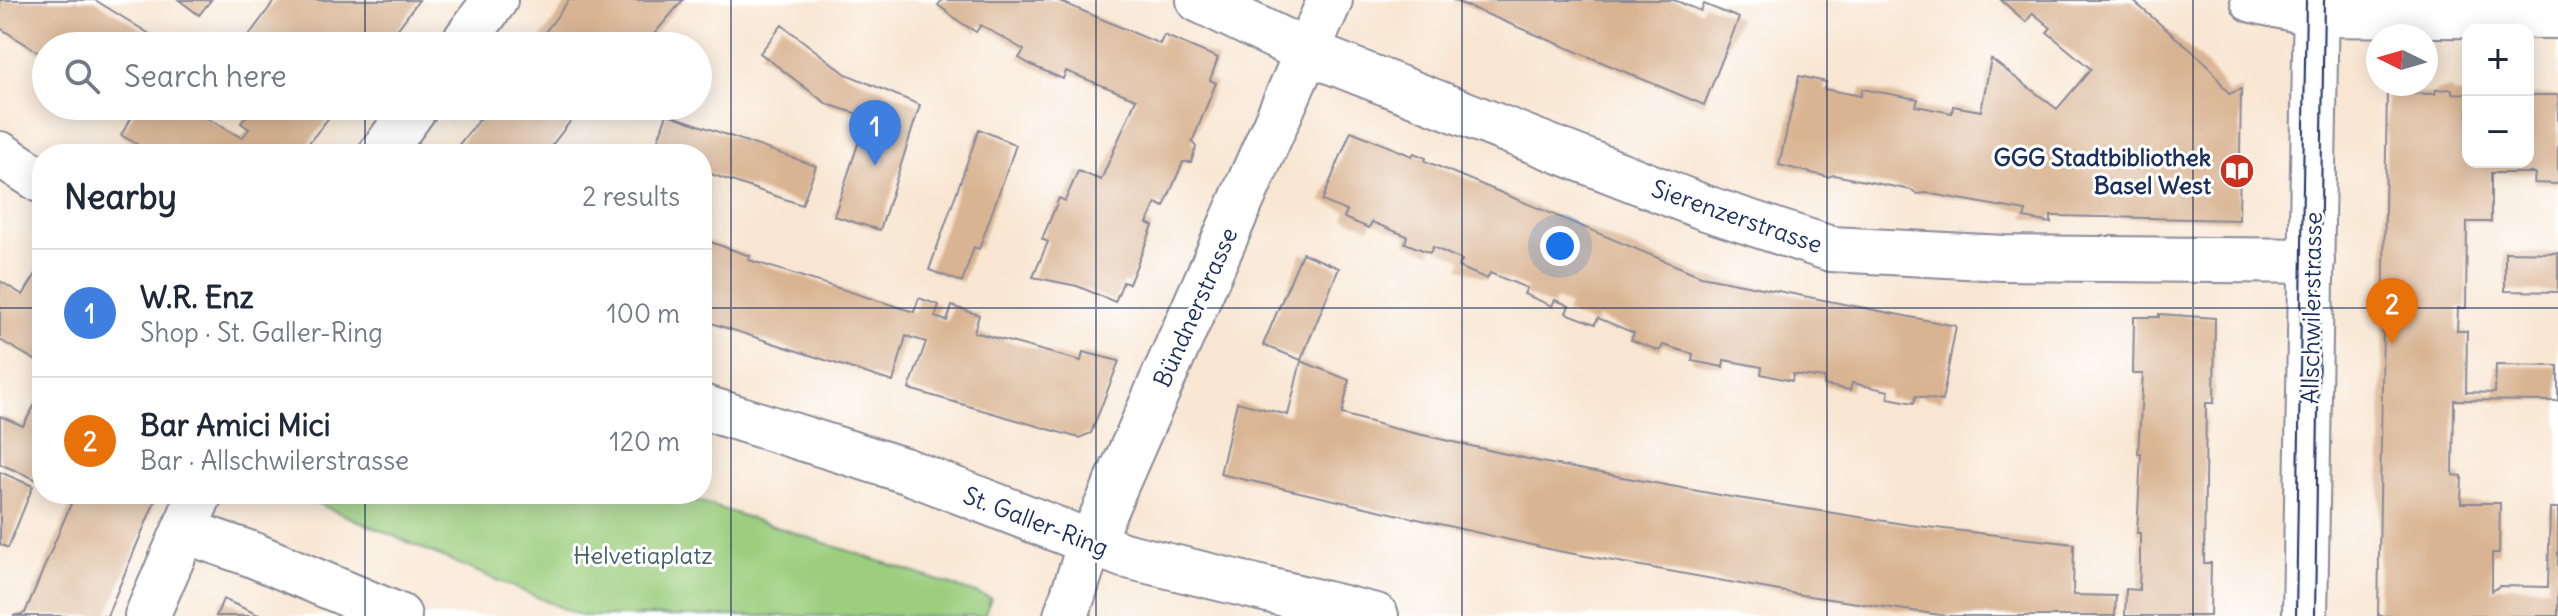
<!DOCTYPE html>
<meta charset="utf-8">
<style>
:root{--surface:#fff;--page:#f6f6f7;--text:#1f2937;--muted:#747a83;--line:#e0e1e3;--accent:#1a73e8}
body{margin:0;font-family:Delius,sans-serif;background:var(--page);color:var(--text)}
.controls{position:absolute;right:24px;top:24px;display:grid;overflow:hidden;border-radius:16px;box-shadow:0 4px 20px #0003}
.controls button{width:72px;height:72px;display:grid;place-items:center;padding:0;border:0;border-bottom:2px solid var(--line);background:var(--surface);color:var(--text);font:40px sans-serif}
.compass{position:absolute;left:2366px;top:24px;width:72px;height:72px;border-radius:50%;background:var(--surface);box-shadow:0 4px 20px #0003;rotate:275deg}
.you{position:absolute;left:1560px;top:246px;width:28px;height:28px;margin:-20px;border:6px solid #fff;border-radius:50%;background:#1a73e8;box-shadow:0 0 0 12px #1a73e833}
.badge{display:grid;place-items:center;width:52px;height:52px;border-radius:50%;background:var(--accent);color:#fff;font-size:26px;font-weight:700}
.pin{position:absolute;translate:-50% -66px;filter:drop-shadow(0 2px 4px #0008)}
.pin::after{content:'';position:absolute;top:42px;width:28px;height:24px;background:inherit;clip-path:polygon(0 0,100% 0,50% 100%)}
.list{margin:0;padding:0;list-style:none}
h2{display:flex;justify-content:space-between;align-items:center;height:104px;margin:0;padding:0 32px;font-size:34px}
h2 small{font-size:26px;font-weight:400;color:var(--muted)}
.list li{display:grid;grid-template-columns:52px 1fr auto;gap:24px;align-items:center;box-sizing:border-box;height:128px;padding:0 32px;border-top:2px solid var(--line)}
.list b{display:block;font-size:30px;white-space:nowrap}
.list p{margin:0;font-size:26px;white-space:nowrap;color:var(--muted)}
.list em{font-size:26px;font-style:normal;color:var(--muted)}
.icon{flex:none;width:44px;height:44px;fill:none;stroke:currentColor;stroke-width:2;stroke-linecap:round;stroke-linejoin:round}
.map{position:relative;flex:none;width:2558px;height:616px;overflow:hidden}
.search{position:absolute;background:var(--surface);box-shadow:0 4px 20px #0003;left:32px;top:32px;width:680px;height:88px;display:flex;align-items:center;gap:20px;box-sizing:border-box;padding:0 28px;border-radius:44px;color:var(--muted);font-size:30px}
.panel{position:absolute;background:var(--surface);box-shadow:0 4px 20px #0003;left:32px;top:144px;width:680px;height:360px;border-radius:32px}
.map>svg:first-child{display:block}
</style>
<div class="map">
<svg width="2558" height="616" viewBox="0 0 2558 616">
<rect width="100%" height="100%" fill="#fff"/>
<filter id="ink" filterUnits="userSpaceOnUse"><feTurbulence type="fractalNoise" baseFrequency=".0125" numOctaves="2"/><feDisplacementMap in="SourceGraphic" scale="16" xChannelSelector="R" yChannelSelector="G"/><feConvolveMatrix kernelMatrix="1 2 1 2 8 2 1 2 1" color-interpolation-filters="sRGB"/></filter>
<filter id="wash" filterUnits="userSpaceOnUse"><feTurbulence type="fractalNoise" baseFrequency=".006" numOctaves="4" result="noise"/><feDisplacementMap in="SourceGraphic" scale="32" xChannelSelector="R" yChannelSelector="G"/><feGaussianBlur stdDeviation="1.8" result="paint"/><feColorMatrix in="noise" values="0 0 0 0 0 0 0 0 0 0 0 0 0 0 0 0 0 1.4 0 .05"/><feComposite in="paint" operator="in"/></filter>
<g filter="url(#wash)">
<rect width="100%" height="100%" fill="#f8e6d2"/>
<!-- green -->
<path fill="#9cce7e" stroke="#5c7e6e" stroke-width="2" d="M295,494H677L991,598L984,616H581Z"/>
<g id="blocks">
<!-- building -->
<path fill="#d9b492" d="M0,0H95L169,46H46V57L0,28Z
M179,0H211L199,15Z
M275,0H419L385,46H241Z
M569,0H683L644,46H535Z
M942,0H1057L1160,44L1164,35L1218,58L1210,80L1216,83L1192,142L1196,147L1191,162H1183L1164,207L1156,203L1147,223L1153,226L1129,284L1123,282L1115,302L1077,286L1033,277L1048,242L1042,239L1059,198L1065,201L1078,171L1101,180L1136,99L1066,71L1063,79L1033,66L1019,58L1024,50L981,25L976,32L960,22L938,5Z
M1453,0H1674L1701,11L1704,4L1739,18L1704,105Z
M2001,0H2132L2207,64L2229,94L2241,89L2239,220L2055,216H2051V223L2024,218L2026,211L1926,193L1918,194L1911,190L1834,175L1828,177L1779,165L1799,76L1826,82L1824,89L1861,96L1862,89L1918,99L1916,106L1952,113L1953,106L1981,111L1991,59L2057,109L2091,69L2047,32L2051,28L2033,13L2026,22Z
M782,25L846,74L920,105L880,230L834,216L867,117L827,104L760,53Z
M2452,89V93L2468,94V162H2528V95H2558V184L2534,183L2535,173H2491V222H2467L2466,308H2458L2457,331H2467L2466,392L2495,393L2496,365L2558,366V401L2454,400L2453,475L2462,476L2461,503H2500L2499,553H2492V591L2500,586L2548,587L2550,508H2558V616H2378L2387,93L2435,94L2436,90Z
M125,106H209L203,116L242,138L249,129L241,123L254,106H338L300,154H154L121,135L135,112Z
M486,106H582L549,149L538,147L533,154H451L489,108Z
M667,114L816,166L802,205L702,171V154H653Z
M979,129L1016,145L979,249L974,247L962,282L929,270Z
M1351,131L1412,156L1414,153L1426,158L1425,161L1701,276L1956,326L1942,401L1916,396L1914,403L1888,398L1889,391L1852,383L1850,390L1824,385V378L1793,374L1792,381L1761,374L1762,367L1724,360L1723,367L1692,361L1693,354L1663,345L1660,351L1631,340L1634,333L1598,318L1595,324L1566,313L1569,306L1563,303L1555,300L1552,306L1524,294L1527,288L1490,273L1487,279L1459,267L1462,260L1433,247L1430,253L1405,243L1407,236L1372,222L1369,228L1344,218L1347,211L1322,201Z
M702,239L750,256L749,260L914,312L919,298L939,305L935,317L947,321L952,306L979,315L974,332L1081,361L1083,352L1119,361L1091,433L1079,438L909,389L926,342L906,336L893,382L705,321L702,327Z
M2505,252L2558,253V292L2505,291Z
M1302,253L1339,268L1301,360L1263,345Z
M37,272L42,275V364L0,340V281L23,295Z
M2159,314L2215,318L2214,403H2206L2204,563H2211L2210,616H2125L2126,589L2139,590L2140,562V533H2137L2141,453L2138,454L2143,374H2133L2134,317H2159Z
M1301,361L1349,380L1342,414L1392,428L1541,462L1725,496L1910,525L2074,544L2073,595L2116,596L2115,616H1947L1802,595L1558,551L1220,474L1237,402L1288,415Z
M42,392V482L0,464V416L23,426Z
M0,472L33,486L8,548L0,544Z
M75,494H158L107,616H13L25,613Z
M223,599L261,616H216Z"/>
</g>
</g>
<g filter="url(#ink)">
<use href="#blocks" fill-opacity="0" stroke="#8a8a98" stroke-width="2"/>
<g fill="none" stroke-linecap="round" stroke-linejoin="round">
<!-- minor casing -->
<g stroke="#8a8a98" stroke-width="48">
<path id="minor" d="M1199,0L1307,52L1703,207L1831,249L2004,258L2312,261
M2253,0L2316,14L2558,16
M461,46L495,0
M0,154L42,181
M381,154L416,106
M702,407L907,471L1123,555L1376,616
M185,531L251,554L399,616
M147,616L200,494
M1066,616L1090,544L1330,0"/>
</g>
<!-- major casing -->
<g stroke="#8a8a98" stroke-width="48">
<path id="major" d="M2305,616L2316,0"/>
</g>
<!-- minor -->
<use href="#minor" stroke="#fff" stroke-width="44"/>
<!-- major -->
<use href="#major" stroke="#fff" stroke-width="44"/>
<!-- tram -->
<path stroke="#1b2f5e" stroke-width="2" d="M2296,616L2306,0
M2315,616L2324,0"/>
</g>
</g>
<!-- grid -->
<path fill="none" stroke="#1b2f5e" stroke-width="2" stroke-opacity="0.55" d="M365,0V46M731,0V616M1096,0V616M1462,0V616M1827,0V616M2193,0V616M365,106V154M0,308H42M702,308H2558M365,494V616"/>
<!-- icons -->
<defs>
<g id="library-disc" transform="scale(1.8)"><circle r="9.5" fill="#c8321e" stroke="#fff"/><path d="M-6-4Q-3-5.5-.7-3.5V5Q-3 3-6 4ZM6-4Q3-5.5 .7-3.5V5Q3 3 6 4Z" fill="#fff"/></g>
</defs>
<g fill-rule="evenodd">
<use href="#library-disc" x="2237" y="171"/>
</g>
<g text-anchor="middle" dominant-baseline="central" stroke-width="6" stroke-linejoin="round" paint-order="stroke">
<!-- poi labels -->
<g font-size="24" font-weight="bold" fill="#1b2f5e" stroke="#fff" text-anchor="end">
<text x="2211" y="157">GGG Stadtbibliothek<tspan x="2211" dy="28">Basel West</tspan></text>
</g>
<!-- street labels -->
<g font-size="24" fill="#1b2f5e" stroke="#fff">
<text transform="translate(1737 216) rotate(19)">Sierenzerstrasse</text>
<text transform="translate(1195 307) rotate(-66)">Bündnerstrasse</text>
<text transform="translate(2311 308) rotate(-89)">Allschwilerstrasse</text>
<text transform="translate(1036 521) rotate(21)">St. Galler-Ring</text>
</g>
<!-- park labels -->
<g font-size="24" fill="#425f68" stroke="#fff">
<text x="643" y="555">Helvetiaplatz</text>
</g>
</g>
</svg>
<div class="controls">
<button>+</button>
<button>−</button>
</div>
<svg class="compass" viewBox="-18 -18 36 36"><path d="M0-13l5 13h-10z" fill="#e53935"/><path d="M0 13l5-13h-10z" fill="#747a83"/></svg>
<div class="you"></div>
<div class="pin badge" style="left:875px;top:166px;background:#3f7fe0">1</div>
<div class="pin badge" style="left:2392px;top:344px;background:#e8710a">2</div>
<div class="search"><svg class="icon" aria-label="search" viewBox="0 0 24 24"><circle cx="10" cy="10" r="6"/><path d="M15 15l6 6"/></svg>Search here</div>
<section class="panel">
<h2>Nearby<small>2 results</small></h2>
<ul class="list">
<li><span class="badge" style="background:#3f7fe0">1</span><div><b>W.R. Enz</b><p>Shop · St. Galler-Ring</p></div><em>100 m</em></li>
<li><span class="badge" style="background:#e8710a">2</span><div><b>Bar Amici Mici</b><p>Bar · Allschwilerstrasse</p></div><em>120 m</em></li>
</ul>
</section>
</div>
